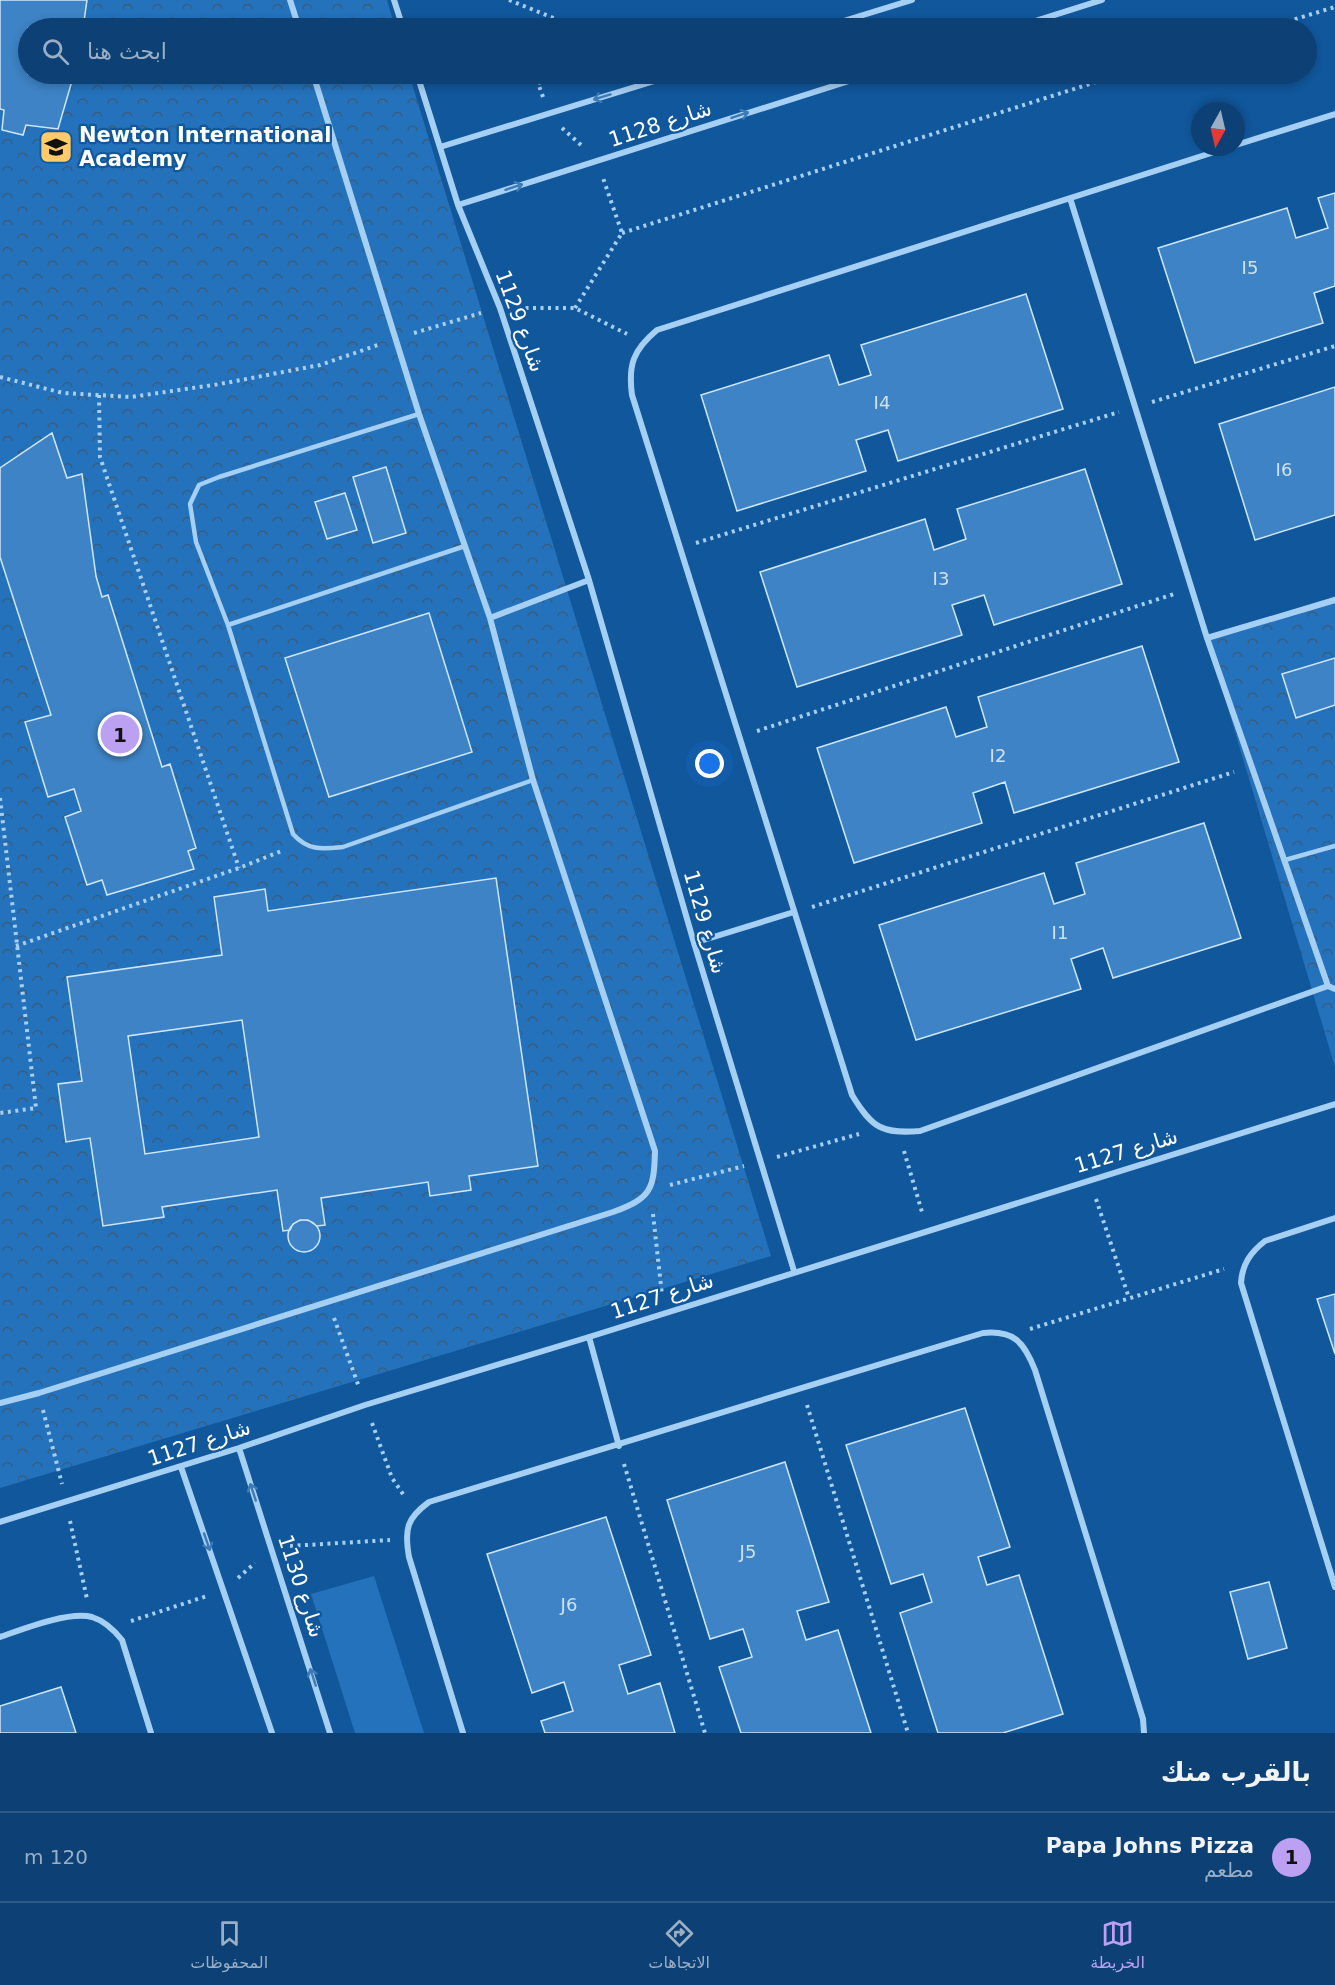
<!DOCTYPE html>
<html lang="ar">
<meta charset="utf-8">
<style>
:root{--surface:#0d4175;--page:#16487a;--text:#f1f3f6;--muted:#9aafc5;--line:#2d5a87;--accent:#bca0f2}
body{margin:0;font-family:"DejaVu Sans","Noto Naskh Arabic",sans-serif;background:var(--page);color:var(--text);direction:rtl}
.compass{position:absolute;left:1191px;top:102px;width:54px;height:54px;border-radius:50%;background:var(--surface);box-shadow:0 3px 9px #0003;rotate:188deg}
.you{position:absolute;left:710px;top:764px;width:21px;height:21px;margin:-15px;border:4px solid #fff;border-radius:50%;background:#1a73e8;box-shadow:0 0 0 9px #1a73e833}
.badge{display:grid;place-items:center;width:39px;height:39px;border-radius:50%;background:var(--accent);color:#111;font-size:20px;font-weight:700}
.pin{position:absolute;translate:-50% -50%;border:3px solid #fff;box-shadow:0 2px 6px #0006}
.list{margin:0;padding:0;list-style:none}
h2{display:flex;justify-content:space-between;align-items:center;height:78px;margin:0;padding:0 24px;font-size:26px}
h2 small{font-size:20px;font-weight:400;color:var(--muted)}
.list li{display:grid;grid-template-columns:39px 1fr auto;gap:18px;align-items:center;box-sizing:border-box;height:90px;padding:0 24px;border-top:2px solid var(--line)}
.list b{display:block;font-size:22px;white-space:nowrap}
.list p{margin:0;font-size:20px;white-space:nowrap;color:var(--muted)}
.list em{font-size:20px;font-style:normal;color:var(--muted)}
.icon{flex:none;width:33px;height:33px;fill:none;stroke:currentColor;stroke-width:2;stroke-linecap:round;stroke-linejoin:round}
.map{position:relative;flex:none;width:1335px;height:1733px;overflow:hidden;direction:ltr}
.search{position:absolute;background:var(--surface);box-shadow:0 3px 9px #0003;left:18px;right:18px;top:18px;height:66px;display:flex;align-items:center;gap:15px;box-sizing:border-box;padding:0 21px;border-radius:33px;color:var(--muted);font-size:22px}
.sheet{height:168px;background:var(--surface)}
nav{display:flex;justify-content:space-around;align-items:center;box-sizing:border-box;height:84px;border-top:2px solid var(--line);background:var(--surface);font-size:16px;color:var(--muted)}
nav a{display:grid;justify-items:center;gap:3px}
nav .on{color:var(--accent)}
.map>svg:first-child{display:block}
</style>
<div class="map">
<svg width="1335" height="1733" viewBox="0 0 1335 1733">
<defs>
<pattern id="park-crowns" width="20" height="18" patternUnits="userSpaceOnUse" patternTransform="scale(1.5)"><rect width="20" height="18" fill="#2472bb"/><path d="M2 6a3 3 0 1 1 6 0M12 15a3 3 0 1 1 6 0" fill="none" stroke="#3a5d7e"/></pattern>
</defs>
<rect width="100%" height="100%" fill="#11579c"/>
<!-- grass -->
<path fill="#2472bb" d="M374,1576L424,1733H355L311,1594Z"/>
<!-- park -->
<path fill="url(#park-crowns)" d="M0,0H387L395,28H28V74H409L771,1256L0,1488Z
M1335,596V1067L1207,638Z"/>
<!-- building -->
<path fill="#3e83c5" stroke="#cfe7fe" stroke-width="1.5" fill-rule="evenodd" d="M0,0H87L83,28H28V74H74L58,129L26,125L23,135L2,130L4,110L0,109Z
M1335,193V286L1314,293L1323,323L1195,363L1158,248L1287,208L1296,238L1328,228L1318,198Z
M1026,294L1063,409L898,461L888,430L856,440L866,471L737,511L701,395L829,355L839,385L871,375L861,345Z
M1335,387V515L1255,540L1219,424Z
M52,433L67,478L82,474L96,576L102,597L108,595L162,767L170,764L196,848L188,851L194,869L107,895L102,880L87,885L65,817L81,811L74,789L48,797L25,722L51,715L0,557V468Z
M386,467L406,533L373,543L353,477Z
M1085,469L1122,584L994,625L984,595L952,605L962,635L797,687L760,572L925,519L934,550L966,539L957,509Z
M345,493L357,530L327,539L315,502Z
M429,613L472,752L329,797L285,658Z
M1142,646L1179,762L1014,813L1005,782L973,793L982,823L854,863L817,748L946,707L956,737L987,727L978,697Z
M1335,658V705L1296,718L1282,674Z
M1204,823L1241,938L1113,978L1103,948L1071,959L1081,989L916,1040L879,925L1044,873L1054,904L1085,894L1076,863Z
M496,878L538,1166L469,1176L471,1190L430,1196L428,1182L321,1198L325,1225L317,1226L308,1220H300L293,1224L290,1230L283,1231L277,1190L162,1207L164,1217L103,1226L90,1138L66,1142L58,1084L82,1081L67,977L222,955L214,897L265,889L268,911ZM242,1020L259,1137L145,1154L128,1036Z
M288 1236a16 16 0 1 1 32 0a16 16 0 1 1-32 0Z
M1335,1294V1354L1317,1299Z
M965,1408L1010,1547L978,1557L987,1585L1019,1575L1063,1714L1003,1733H938L900,1613L932,1602L923,1574L891,1584L846,1445Z
M785,1462L829,1602L797,1611L806,1640L838,1630L871,1733H741L719,1667L752,1657L743,1629L710,1639L667,1500Z
M606,1517L651,1655L619,1665L628,1694L660,1683L675,1733H545L541,1721L573,1711L564,1682L532,1693L487,1554Z
M1269,1582L1287,1648L1248,1659L1230,1592Z
M61,1687L76,1733H0V1706Z"/>
<g fill="none" stroke-linecap="round" stroke-linejoin="round">
<!-- path -->
<path stroke="#a6cff4" stroke-width="4" stroke-dasharray="3 4.5" stroke-linecap="butt" d="M509,0L556,19L558,28
M1266,28L1335,7
M543,97L538,83L570,74
M562,128L581,145
M622,233L1121,74
M518,308H575L627,334
M575,308L622,233L603,178
M414,333L481,313
M0,377L63,393L131,397L220,384L320,365L378,345
M99,395L100,457L239,868
M1152,402L1335,346
M696,543L1119,412
M757,731L1174,594
M0,798L36,1108L0,1113
M812,907L1234,772
M16,946L239,868L284,850
M904,1151L922,1212
M777,1157L859,1134
M670,1185L744,1166
M1096,1199L1129,1298
M653,1214L662,1295
M334,1318L359,1387
M1030,1329L1224,1269
M807,1405L908,1733
M43,1410L62,1484
M372,1423L392,1478L405,1497
M624,1464L705,1733
M70,1521L87,1599
M290,1546L390,1540
M238,1578L255,1563
M131,1621L207,1596"/>
<!-- service -->
<path stroke="#a6cff4" stroke-width="4.5" d="M419,414L219,477L199,485L190,504L196,542L228,625L293,834C308,851 322,849 343,847L533,780
M228,625L465,546
M1285,860L1335,846"/>
<!-- minor -->
<path stroke="#a6cff4" stroke-width="6" d="M290,0L299,28
M394,0L403,28
M821,28L912,0
M1013,28L1102,0
M417,74L458,205L500,308L589,580L694,943L794,1271
M1236,145L1335,114
M440,147L677,74
M1230,147L657,330C633,350 628,365 632,395L852,1095C872,1128 882,1134 920,1131L1328,986
M1070,198L1207,638L1328,986L1335,989
M458,205L871,74
M490,618L589,580
M1207,638L1335,600
M694,943L794,912
M1335,1218L1265,1241C1251,1252 1242,1264 1241,1283L1335,1587
M589,1337L619,1446
M0,1403L39,1393L613,1212C651,1198 654,1190 655,1151L533,780L490,618L419,414L313,74
M239,1448L330,1733
M181,1467L272,1733
M0,1522L239,1448L365,1405L589,1337L1335,1104
M0,1637C23,1629 69,1611 92,1617C105,1621 114,1630 122,1640L151,1733
M463,1733L409,1557C404,1529 407,1518 429,1502C615,1447 798,1388 983,1333C1014,1330 1024,1342 1035,1370L1143,1719L1144,1733"/>
</g>
<!-- one-way arrows -->
<defs><path id="oneway-shaft" d="M-6 0H5M1.5-3L5.5 0L1.5 3" fill="none" stroke-width="1.6" stroke-linecap="round" stroke-linejoin="round" transform="scale(1.5)"/></defs>
<g stroke="#3e7bb6">
<use href="#oneway-shaft" transform="translate(602 97) rotate(163)"/>
<use href="#oneway-shaft" transform="translate(740 115) rotate(-18)"/>
<use href="#oneway-shaft" transform="translate(514 187) rotate(-18)"/>
<use href="#oneway-shaft" transform="translate(253 1492) rotate(-108)"/>
<use href="#oneway-shaft" transform="translate(207 1542) rotate(71)"/>
<use href="#oneway-shaft" transform="translate(313 1677) rotate(-108)"/>
</g>
<!-- icons -->
<defs>
<g id="school-square" transform="scale(1.725)"><rect x="-9" y="-9" width="18" height="18" rx="4" fill="#ffca69" stroke="#11579c"/><path d="M0-5L7-2L0 1L-7-2ZM-4 1L0 2.5L4 1V4Q0 6-4 4Z" fill="#111"/></g>
</defs>
<g fill-rule="evenodd">
<use href="#school-square" x="56" y="147"/>
</g>
<g text-anchor="middle" dominant-baseline="central" stroke-width="4.5" stroke-linejoin="round" paint-order="stroke">
<!-- number labels -->
<g font-size="18" fill="#cfe0f0">
<text x="1250" y="267">I5</text>
<text x="882" y="402">I4</text>
<text x="1284" y="469">I6</text>
<text x="941" y="578">I3</text>
<text x="998" y="755">I2</text>
<text x="1060" y="932">I1</text>
<text x="748" y="1551">J5</text>
<text x="569" y="1604">J6</text>
</g>
<!-- street labels -->
<g font-size="21" fill="#fff" stroke="#11579c">
<text transform="translate(660 124) rotate(-18)">شارع 1128</text>
<text transform="translate(520 321) rotate(70)">شارع 1129</text>
<text transform="translate(705 922) rotate(74)">شارع 1129</text>
<text transform="translate(1126 1151) rotate(-17)">شارع 1127</text>
<text transform="translate(662 1296) rotate(-18)">شارع 1127</text>
<text transform="translate(199 1443) rotate(-18)">شارع 1127</text>
<text transform="translate(301 1586) rotate(72)">شارع 1130</text>
</g>
<!-- poi labels -->
<g font-size="21" font-weight="bold" fill="#fff" stroke="#11579c" text-anchor="start">
<text x="79" y="135">Newton International<tspan x="79" dy="24">Academy</tspan></text>
</g>
</g>
</svg>
<svg class="compass" viewBox="-18 -18 36 36"><path d="M0-13l5 13h-10z" fill="#e53935"/><path d="M0 13l5-13h-10z" fill="#9aafc5"/></svg>
<div class="you"></div>
<div class="pin badge" style="left:120px;top:734px">1</div>
<div class="search"><svg class="icon" aria-label="search" viewBox="0 0 24 24"><circle cx="10" cy="10" r="6"/><path d="M15 15l6 6"/></svg>ابحث هنا</div>
</div>
<section class="sheet">
<h2>بالقرب منك<small></small></h2>
<ul class="list">
<li><span class="badge">1</span><div><b>Papa Johns Pizza</b><p>مطعم</p></div><em>120 m</em></li>
</ul>
</section>
<nav>
<a class="on"><svg class="icon" aria-label="map" viewBox="0 0 24 24"><path d="M3 6l6-2 6 2 6-2v14l-6 2-6-2-6 2zM9 4v14M15 6v14"/></svg>الخريطة</a>
<a><svg class="icon" aria-label="directions" viewBox="0 0 24 24"><path d="M12 3l9 9-9 9-9-9zM9 14v-3h6M13 9l2 2-2 2"/></svg>الاتجاهات</a>
<a><svg class="icon" aria-label="saved" viewBox="0 0 24 24"><path d="M7 4h10v16l-5-4-5 4z"/></svg>المحفوظات</a>
</nav>
